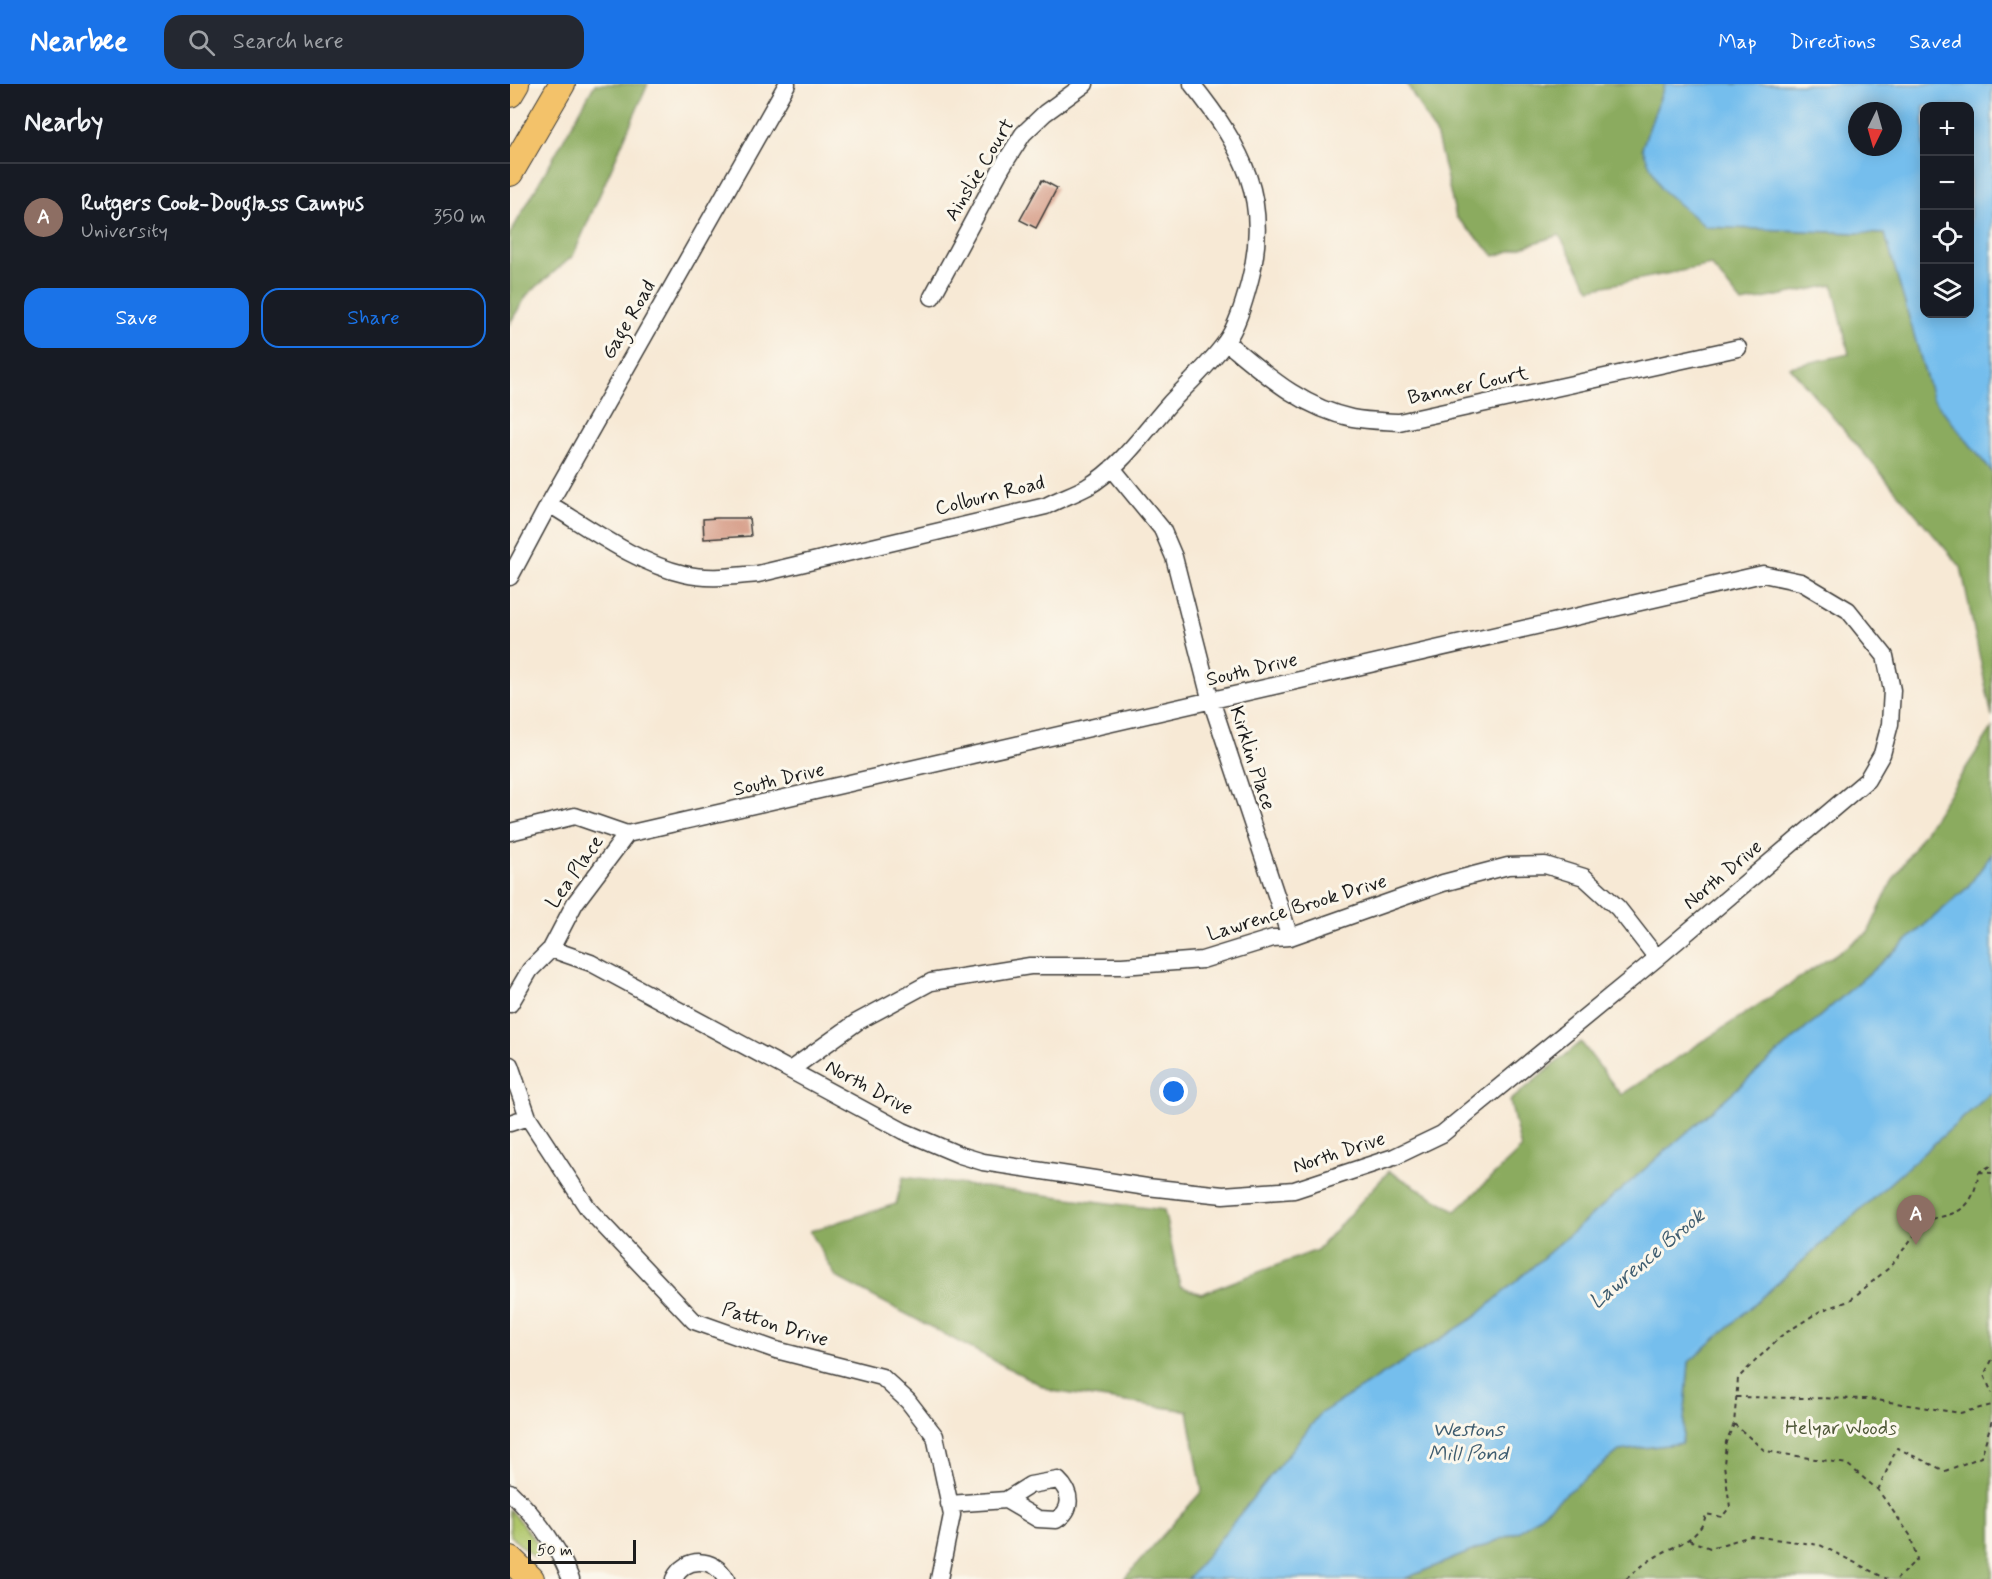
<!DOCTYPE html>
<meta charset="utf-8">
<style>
:root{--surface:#171b24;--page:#242831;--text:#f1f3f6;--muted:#9ea1a6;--line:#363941;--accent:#1a73e8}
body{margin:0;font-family:Mynerve,sans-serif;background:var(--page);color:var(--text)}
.controls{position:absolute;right:18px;top:18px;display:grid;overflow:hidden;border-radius:12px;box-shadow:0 3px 15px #0003}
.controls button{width:54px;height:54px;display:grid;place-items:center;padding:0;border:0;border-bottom:2px solid var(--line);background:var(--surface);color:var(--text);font:30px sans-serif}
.compass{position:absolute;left:1338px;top:18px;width:54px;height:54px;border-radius:50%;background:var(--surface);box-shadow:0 3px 15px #0003;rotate:185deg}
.scale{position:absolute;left:18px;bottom:15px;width:108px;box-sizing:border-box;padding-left:6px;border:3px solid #1c1c1c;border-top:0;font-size:16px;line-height:21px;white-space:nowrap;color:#1c1c1c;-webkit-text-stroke:4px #fbf7ec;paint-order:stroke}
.you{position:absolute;left:664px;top:1008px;width:21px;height:21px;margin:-15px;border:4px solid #fff;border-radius:50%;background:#1a73e8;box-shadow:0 0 0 9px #1a73e833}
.badge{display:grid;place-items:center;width:39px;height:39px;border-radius:50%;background:var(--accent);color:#fff;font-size:20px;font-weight:700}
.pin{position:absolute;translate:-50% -50px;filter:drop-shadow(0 2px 3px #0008)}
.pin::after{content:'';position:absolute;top:32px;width:21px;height:18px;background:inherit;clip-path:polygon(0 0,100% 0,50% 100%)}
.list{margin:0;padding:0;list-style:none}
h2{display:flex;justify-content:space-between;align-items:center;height:78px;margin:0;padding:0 24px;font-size:26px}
h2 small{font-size:20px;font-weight:400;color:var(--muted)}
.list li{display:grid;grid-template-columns:39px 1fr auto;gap:18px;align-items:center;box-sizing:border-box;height:108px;padding:0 24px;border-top:2px solid var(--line)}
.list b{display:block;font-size:22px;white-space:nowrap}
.list p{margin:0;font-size:20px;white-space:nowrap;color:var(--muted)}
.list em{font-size:20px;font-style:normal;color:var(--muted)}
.actions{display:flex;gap:12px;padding:18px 24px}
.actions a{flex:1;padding:14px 0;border:2px solid var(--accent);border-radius:18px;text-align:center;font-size:21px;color:var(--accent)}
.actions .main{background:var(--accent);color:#fff}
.icon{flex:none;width:33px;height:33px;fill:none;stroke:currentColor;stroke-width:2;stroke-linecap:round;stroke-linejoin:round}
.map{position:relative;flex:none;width:1482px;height:1495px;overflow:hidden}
header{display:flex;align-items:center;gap:36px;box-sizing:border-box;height:84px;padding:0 30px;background:var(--accent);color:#fff}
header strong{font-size:28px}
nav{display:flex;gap:33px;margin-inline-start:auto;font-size:21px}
.search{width:420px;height:54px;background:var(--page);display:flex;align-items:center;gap:15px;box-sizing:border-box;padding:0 21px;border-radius:18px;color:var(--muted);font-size:22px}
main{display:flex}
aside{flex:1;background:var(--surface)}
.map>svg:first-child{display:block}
</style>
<header>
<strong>Nearbee</strong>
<div class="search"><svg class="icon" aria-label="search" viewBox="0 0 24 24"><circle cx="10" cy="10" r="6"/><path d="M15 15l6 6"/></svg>Search here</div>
<nav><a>Map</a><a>Directions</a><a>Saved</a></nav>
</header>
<main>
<aside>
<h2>Nearby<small></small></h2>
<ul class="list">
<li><span class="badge" style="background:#8d6e63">A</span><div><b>Rutgers Cook-Douglass Campus</b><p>University</p></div><em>350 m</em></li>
</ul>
<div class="actions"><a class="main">Save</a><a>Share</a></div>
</aside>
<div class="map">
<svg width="1482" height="1495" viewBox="0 0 1482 1495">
<rect width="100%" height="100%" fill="#fbf7ec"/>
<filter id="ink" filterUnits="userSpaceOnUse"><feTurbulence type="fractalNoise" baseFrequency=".0167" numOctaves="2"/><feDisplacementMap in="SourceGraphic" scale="12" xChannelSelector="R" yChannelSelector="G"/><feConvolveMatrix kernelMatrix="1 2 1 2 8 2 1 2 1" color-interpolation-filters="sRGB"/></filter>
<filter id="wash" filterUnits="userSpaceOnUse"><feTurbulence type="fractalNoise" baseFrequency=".008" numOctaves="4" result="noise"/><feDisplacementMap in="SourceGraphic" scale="24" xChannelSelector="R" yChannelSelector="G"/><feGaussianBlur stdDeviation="1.35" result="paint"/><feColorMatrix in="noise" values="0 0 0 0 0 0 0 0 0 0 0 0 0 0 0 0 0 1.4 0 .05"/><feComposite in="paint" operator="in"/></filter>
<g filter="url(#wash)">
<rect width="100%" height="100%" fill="#f7e9d5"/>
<!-- green -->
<path fill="#afc66b" stroke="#667144" stroke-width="1.5" d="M0,1425L35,1469L23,1472L0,1452Z"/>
<!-- forest -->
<path fill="#8bab5f" stroke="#54643e" stroke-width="1.5" d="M85,0H138L63,172L17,211L0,239V150Z
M897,0H1155L1132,64L1196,143L1375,150L1422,313L1482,388V633L1451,483L1280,283L1339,270L1323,201L1232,219L1201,181L1080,205L1049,151L985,172L946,133L927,53Z
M1482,644V770L1457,804L964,1234L811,1329L678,1495H614L692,1407L678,1327L542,1307L326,1193L300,1147L386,1120L393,1093L654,1126L670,1202L691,1210L807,1166L879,1087L946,1127L1011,1065L1000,1017L1071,958L1111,1011L1358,849L1381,799Z
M1482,1008V1495H894L1010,1447L1109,1367L1172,1359L1179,1278Z"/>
<!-- water -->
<path fill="#74beed" stroke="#486d84" stroke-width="1.5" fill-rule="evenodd" d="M1155,0H1482V388L1422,313L1375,150L1196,143L1151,105L1132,64ZM1460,22V230H1414V22ZM1347,27H1383V63H1347Z
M1482,770V1008L1179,1278L1172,1359L1109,1367L1010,1447L894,1495H678L811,1329L964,1234L1457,804Z"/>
<g id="blocks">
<!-- building -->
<path fill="#d79f8a" d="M532,96L547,104L526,144L510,136Z
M207,434H239L241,452L194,455L193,435Z"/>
</g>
</g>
<g filter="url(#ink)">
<use href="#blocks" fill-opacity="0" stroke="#3d3b38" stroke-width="1.5"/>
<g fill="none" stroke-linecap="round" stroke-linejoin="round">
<!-- minor casing -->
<g stroke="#3d3b38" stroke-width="19">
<path id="minor" d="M422,213L492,83L513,50L535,29L575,0
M716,258C754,289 792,324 842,334C857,337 873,337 889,338L1228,264
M602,384L652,445L664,473L699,610L780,853
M39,420C81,445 126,479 174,490C199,496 224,492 248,490L536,422C549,415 564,410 577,403C610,384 635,347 660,319C678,300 700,280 715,259C727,243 734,218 739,200C762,116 733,64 682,0
M0,493L39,420L277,0
M0,748L65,732L117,750
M41,865L81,879L393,1047L450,1071L473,1078L637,1103L713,1111L784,1106L884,1073L932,1050L1147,874L1357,696L1372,670L1380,640L1382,606L1375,572L1338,526L1291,498L1253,490L117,750
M0,920L20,886L41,865L65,819L117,750
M0,981L18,1033L79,1126L184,1237L266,1266L372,1293L398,1317L425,1352L442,1431L429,1495
M280,986L347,938L421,898L520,882H612L692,876L763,854L780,853L933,799L998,782L1035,781L1074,793L1108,824L1147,874
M0,1039L18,1033
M548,1396C562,1409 563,1426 546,1436L528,1435L496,1416L520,1401Z
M0,1408C26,1433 48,1462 61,1495
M439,1420L496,1416
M164,1495C175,1472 204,1473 216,1495"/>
</g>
<!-- highway casing -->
<g stroke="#3d3b38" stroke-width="28">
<path id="highway" d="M0,10L6,0
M0,89L52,0
M0,1475L21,1495"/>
</g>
<!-- path -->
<path stroke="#3d3b38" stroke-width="2" stroke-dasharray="4.5 4.5" stroke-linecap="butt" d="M1469,1088L1482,1089
M1482,1276L1474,1291L1482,1309
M1226,1313L1360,1315L1450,1329L1482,1321
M1224,1340L1255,1367L1337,1380L1368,1406L1400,1451L1407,1475L1387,1495
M1368,1406L1387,1364L1435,1387L1471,1373L1482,1336
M1179,1456L1200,1464L1241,1452L1310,1461L1377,1495
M1116,1495C1126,1487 1136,1478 1147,1472C1166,1460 1191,1456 1196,1430L1212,1433L1220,1423L1214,1381L1216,1358L1224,1340L1228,1294L1271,1252L1310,1227L1339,1217L1380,1183L1416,1136C1452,1129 1462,1126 1469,1088L1482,1081"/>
<!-- minor -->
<use href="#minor" stroke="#fff" stroke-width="16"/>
<!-- highway -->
<use href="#highway" stroke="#f3c26a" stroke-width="26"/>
</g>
</g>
<g text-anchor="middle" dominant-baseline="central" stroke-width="6" stroke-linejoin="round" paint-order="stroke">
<!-- street labels -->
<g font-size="20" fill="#1c1c1c" stroke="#fbf7ec">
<text transform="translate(470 86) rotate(-59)">Ainslie Court</text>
<text transform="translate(119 236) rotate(-60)">Gage Road</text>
<text transform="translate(958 302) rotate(-12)">Banner Court</text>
<text transform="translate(480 412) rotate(-14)">Colburn Road</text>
<text transform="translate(742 586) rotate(-13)">South Drive</text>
<text transform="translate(742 674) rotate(72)">Kirklin Place</text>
<text transform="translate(269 696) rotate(-13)">South Drive</text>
<text transform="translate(65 788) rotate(-55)">Lea Place</text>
<text transform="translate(1213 791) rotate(-40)">North Drive</text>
<text transform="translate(787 824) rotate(-17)">Lawrence Brook Drive</text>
<text transform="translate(359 1004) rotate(28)">North Drive</text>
<text transform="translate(829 1069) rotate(-18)">North Drive</text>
<text transform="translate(265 1241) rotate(17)">Patton Drive</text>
</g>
<!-- park labels -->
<g font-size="20" fill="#4f5838" stroke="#fbf7ec">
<text x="1331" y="1344">Helyar Woods</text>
</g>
<!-- water labels -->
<g font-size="21" font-style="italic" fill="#3f5d70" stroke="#fbf7ec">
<text transform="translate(1137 1175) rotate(-40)">Lawrence Brook</text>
<text x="958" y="1346">Westons<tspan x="958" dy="24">Mill Pond</tspan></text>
</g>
</g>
</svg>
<div class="controls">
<button>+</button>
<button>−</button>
<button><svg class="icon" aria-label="locate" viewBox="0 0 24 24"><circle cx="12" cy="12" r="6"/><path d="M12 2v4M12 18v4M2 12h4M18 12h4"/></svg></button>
<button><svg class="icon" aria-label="layers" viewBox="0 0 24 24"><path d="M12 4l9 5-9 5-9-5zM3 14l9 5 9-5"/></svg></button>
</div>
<svg class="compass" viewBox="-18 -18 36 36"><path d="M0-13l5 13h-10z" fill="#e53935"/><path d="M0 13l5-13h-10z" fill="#9ea1a6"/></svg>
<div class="scale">50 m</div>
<div class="you"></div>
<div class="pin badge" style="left:1406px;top:1161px;background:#8d6e63">A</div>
</div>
</main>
